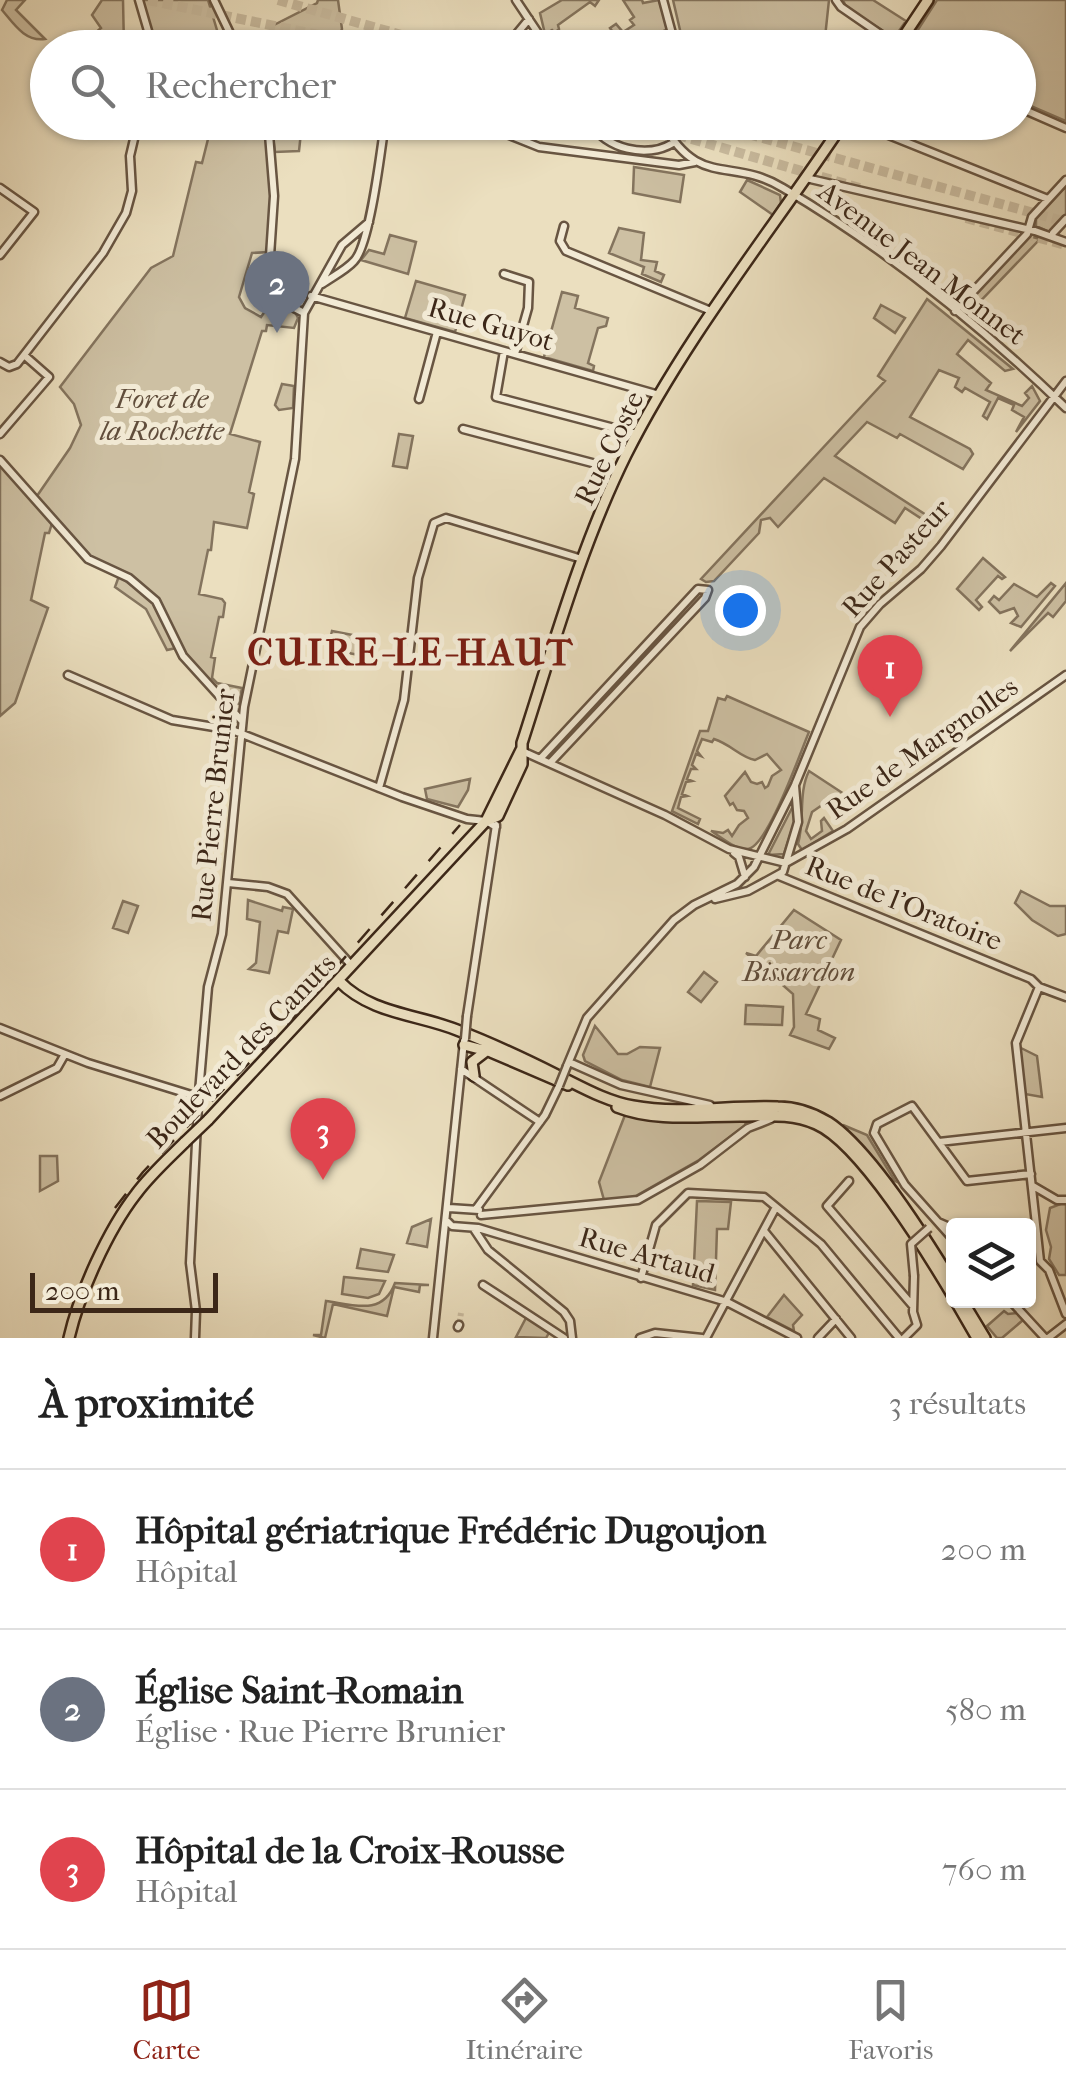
<!DOCTYPE html>
<html lang="fr">
<meta charset="utf-8">
<style>
:root{--surface:#fff;--page:#f6f6f6;--text:#222;--muted:#767676;--line:#e0e0e0;--accent:#8f2418}
body{margin:0;font-family:"IM FELL French Canon",serif;background:var(--page);color:var(--text)}
.controls{position:absolute;right:30px;bottom:30px;display:grid;overflow:hidden;border-radius:10px;box-shadow:0 2px 8px #0004}
.controls button{width:90px;height:90px;display:grid;place-items:center;padding:0;border:0;border-bottom:2px solid var(--line);background:var(--surface);color:var(--text);font:50px sans-serif}
.scale{position:absolute;left:30px;bottom:25px;width:188px;box-sizing:border-box;padding-left:10px;border:5px solid #3c2718;border-top:0;font-size:28px;line-height:35px;white-space:nowrap;color:#3c2718;-webkit-text-stroke:8px #f2ead5;paint-order:stroke}
.you{position:absolute;left:740px;top:610px;width:35px;height:35px;margin:-25px;border:8px solid #fff;border-radius:50%;background:#1a73e8;box-shadow:0 0 0 15px #1a73e833}
.badge{display:grid;place-items:center;width:65px;height:65px;border-radius:50%;background:var(--accent);color:#fff;font-size:32px;font-weight:700}
.pin{position:absolute;translate:-50% -82px;filter:drop-shadow(0 2px 5px #0008)}
.pin::after{content:'';position:absolute;top:52px;width:35px;height:30px;background:inherit;clip-path:polygon(0 0,100% 0,50% 100%)}
.list{margin:0;padding:0;list-style:none}
h2{display:flex;justify-content:space-between;align-items:center;height:130px;margin:0;padding:0 40px;font-size:42px}
h2 small{font-size:32px;font-weight:400;color:var(--muted)}
.list li{display:grid;grid-template-columns:65px 1fr auto;gap:30px;align-items:center;box-sizing:border-box;height:160px;padding:0 40px;border-top:2px solid var(--line)}
.list b{display:block;font-size:38px;white-space:nowrap}
.list p{margin:0;font-size:32px;white-space:nowrap;color:var(--muted)}
.list em{font-size:32px;font-style:normal;color:var(--muted)}
.icon{flex:none;width:55px;height:55px;fill:none;stroke:currentColor;stroke-width:2;stroke-linecap:round;stroke-linejoin:round}
.map{position:relative;flex:none;width:1066px;height:1338px;overflow:hidden}
.search{position:absolute;background:var(--surface);box-shadow:0 2px 8px #0004;left:30px;right:30px;top:30px;height:110px;display:flex;align-items:center;gap:25px;box-sizing:border-box;padding:0 35px;border-radius:55px;color:var(--muted);font-size:38px}
.sheet{height:610px;background:var(--surface)}
nav{display:flex;justify-content:space-around;align-items:center;box-sizing:border-box;height:140px;border-top:2px solid var(--line);background:var(--surface);font-size:28px;color:var(--muted)}
nav a{display:grid;justify-items:center;gap:5px}
nav .on{color:var(--accent)}
.map>svg:first-child{display:block}
</style>
<div class="map">
<svg width="1066" height="1338" viewBox="0 0 1066 1338">
<rect width="100%" height="100%" fill="#ebdfbf"/>
<filter id="stains"><feTurbulence type="fractalNoise" baseFrequency=".002" numOctaves="4"/><feColorMatrix values="0 0 0 0 .2 0 0 0 0 .09 0 0 0 0 .02 0 0 0 .5 -.17"/></filter>
<radialGradient id="worn" r=".72"><stop offset=".6" stop-color="#630" stop-opacity="0"/><stop offset="1" stop-color="#630" stop-opacity=".3"/></radialGradient>
<!-- green -->
<path fill="#cdc0a3" stroke="#84745e" stroke-width="2.5" d="M7,0H25L16,10L45,39C25,42 14,24 2,10Z
M102,0H123L124,47H113L109,40L101,38L93,47H79L101,28L92,15Z
M142,0H208L222,47H156Z
M318,0H338L342,29L334,47H269L272,26L317,3Z
M562,0H599L595,6L590,2L558,25L559,29L555,33L552,30L545,34L540,13Z
M623,0H642L643,3L659,0L667,29L653,37L647,47H594L614,34L610,28L616,24L623,32L634,25L630,20L634,17Z
M673,0H829L824,47H684Z
M843,0H873L906,21L894,38L846,7Z
M937,0H1066V121L1019,101L1018,48L912,47L910,42Z
M188,123H265L272,198L268,252L252,253L239,297L245,308L261,317L272,301L295,312L298,318L294,328L267,325L266,331H262L230,434L260,442L249,492L254,494L247,528L214,522L211,550H208L199,594L222,599L225,603L223,617H219L211,657L215,658L212,678L217,683L242,688L239,704H230L180,647L157,598L92,558L37,496L70,448L81,425L74,404L60,387L151,268L173,256L196,162L202,163L209,135L186,128Z
M271,123H302L299,151L275,152Z
M634,167L684,175L680,202L633,193Z
M747,180L780,195L781,203L773,215L740,192Z
M1066,186V215L1049,232L1036,226V218Z
M619,228L644,233L641,260L657,262L655,271L664,275L661,282L642,274L644,267L609,253Z
M390,235L416,242L408,274L361,260L369,250L384,254Z
M1029,236L1040,239L969,313L962,307Z
M416,281L465,295L455,332L405,318Z
M562,292L578,296L575,308L608,318L606,326L598,328L588,363L594,366L593,371L544,357Z
M927,299L1013,369L1005,371L968,340L957,354L991,383L986,390L1022,406L1029,398L1025,393L1032,386L1040,401L1016,432L1024,417L1012,410L1014,405L998,398L987,419L983,416L990,402L965,388L962,392L955,387L959,378L939,370L910,417L970,449L973,454L963,469L900,434L897,438L867,422L835,456L937,522L922,519L905,508L895,523L824,478L778,527L770,518L761,520L759,533L714,581L706,582L701,579L885,381L878,376Z
M881,305L905,318L895,333L874,318Z
M282,384L294,386L293,408L279,410L275,405Z
M399,434L413,436L407,468L393,466Z
M0,465L52,523L49,533H45L31,600L48,608L15,703L0,716Z
M983,558L1005,577L1002,579L998,576L976,600L982,607L979,610L957,589Z
M119,576L154,602L176,648L167,650L146,609L115,587Z
M1051,583L1055,586L1021,627L1011,623L1018,616L1014,608L1000,613L989,602L994,596L999,600L1014,584L1037,597Z
M1066,583V601L1053,617L1048,613L1010,651Z
M332,631L368,638L364,656L328,649Z
M727,696L809,732C800,753 767,849 747,849C736,850 721,837 711,831L723,833L728,830L732,836L739,825L748,818L744,811L737,810L733,803L730,805L725,796L745,772L751,782L757,784L762,782L765,788L768,786L772,776L781,770L767,754L755,760C740,757 732,745 714,739L712,742L702,739L697,751L701,756L696,754L692,765L696,769H691L687,779L692,781L686,782L682,794L687,796L681,797L678,808L700,819L698,824L672,811L700,731H708L718,698L725,700Z
M809,771L841,792L812,812L806,831L811,839L822,831L821,821L824,818L833,831L802,850L798,844C805,820 798,793 809,771Z
M470,779L468,790L458,807L427,799L425,789Z
M794,804V823L784,854L768,855Z
M1021,891L1050,906H1066V934L1058,936L1032,920L1015,903Z
M248,900L282,911L283,907L293,909L288,933L278,931L269,973L249,969L256,963L260,922L247,919Z
M123,901L138,906L128,933L113,928Z
M794,910L841,940L806,1014L820,1019L818,1030L835,1038L829,1049L790,1035L794,1027L793,994L746,953L756,956Z
M704,972L717,982L701,1002L688,992Z
M746,1005L783,1007L782,1025L745,1024Z
M595,1026L618,1054H627L640,1047L660,1048L650,1087L622,1080L585,1061L583,1055Z
M1019,1047L1037,1056L1042,1097L1025,1094Z
M625,1115L660,1121L744,1119L746,1125L699,1160L634,1197L604,1200L599,1182Z
M843,1125L867,1135L895,1181L886,1177Z
M40,1156H57L58,1181L40,1191Z
M697,1201L731,1202L728,1229H717L715,1290L693,1285Z
M1066,1202V1275H1059L1049,1259L1051,1247L1046,1230L1050,1208Z
M431,1219L427,1247L407,1243L412,1227Z
M361,1249L394,1255L388,1272L357,1268Z
M344,1277L385,1281L379,1294L368,1298L342,1294Z
M395,1283L429,1285H420L419,1292L394,1287L387,1316L333,1304L325,1338L313,1335H321L326,1301C354,1305 383,1316 395,1283Z
M784,1295L802,1315L793,1325L794,1331L767,1317Z
M1004,1311L1008,1314L1017,1313L1023,1320L1002,1338H997L987,1326Z
M527,1316L550,1331L546,1338L516,1337Z"/>
<g fill="none" stroke-linecap="round" stroke-linejoin="round">
<!-- minor-tunnel -->
<path stroke="#c8ba9e" stroke-width="6" stroke-dasharray="6 3" stroke-linecap="butt" d="M459,1325L461,1313"/>
<!-- highway-tunnel -->
<path stroke="#c8ba9e" stroke-width="10" stroke-dasharray="10 5" stroke-linecap="butt" d="M148,0L382,48
M278,0L447,48
M634,122L863,189
M705,122L1066,222
M966,218L1066,245"/>
<!-- minor casing -->
<g stroke="#685542" stroke-width="11">
<path id="minor" d="M139,0L153,48
M214,0L237,48
M516,0L548,48
M663,0L674,41L671,48
M836,0L841,7L899,47
M505,48L529,19
M1018,107L1066,128
M268,122L274,196L268,286L273,297L304,313
M477,122L539,147L679,165L695,162
M590,122C605,149 647,159 673,143
M662,122C699,190 731,156 783,188C885,248 981,326 1066,408
M856,122L1048,199
M806,178L1035,231L1066,242
M0,188L34,212L0,255
M564,226L560,241L566,251L711,311
M1053,233L1066,219
M504,274L529,282L528,308L515,354
M322,284C332,277 346,270 354,261C370,245 381,150 385,122
M311,296L659,395
M955,311L1027,234L1032,217L1066,180
M504,351L496,397L637,434
M0,362L9,367L17,364L103,253L126,213L132,191L130,156L138,122
M419,399L437,332
M463,429L619,470
M0,434L49,377L24,355
M0,460L88,559L129,578L156,601L183,656L242,721
M68,675L172,720L232,730L402,797L467,819L486,821L496,827
M522,751L665,815L729,849L786,863L847,829L1066,675
M540,759L698,589L708,590L705,598L550,763
M379,788L404,700L418,578L434,523L446,518L582,559
M734,853L739,857L745,877
M779,876L1031,979L1039,987L1066,997
M228,883L268,887L287,894L352,966
M715,899L748,891L783,872L798,822L795,786
M1039,987L1016,1043L1040,1261L1049,1270L1066,1314
M467,1016L496,825
M0,1028L88,1063L198,1097
M569,1062L621,1085L710,1105
M567,1066L587,1018L674,920L694,905L737,884L754,867L795,785L860,627L880,604L921,569L941,546L1066,381
M461,1069L540,1122
M0,1096L57,1068L65,1054
M939,1142L1066,1128
M849,1181L827,1206L913,1306
M1033,1186L1057,1200H1066
M449,1208L479,1210
M476,1209L545,1115L559,1086
M481,1215L638,1200L700,1165L748,1128L771,1119
M448,1222L452,1226L478,1228
M938,1222L954,1229
M478,1228L727,1302L797,1338
M474,1229L488,1250L564,1312L570,1321L572,1338
M764,1231L851,1338
M954,1240L905,1185L874,1133L877,1124L912,1106L967,1181L1031,1174
M641,1278L656,1225L688,1193L764,1197L821,1244L899,1338
M483,1285L564,1338
M1010,1300L1045,1338
M458,1327L459,1325
M195,1338L196,1311L190,1263L198,1104L208,987L222,934L244,707L295,459L304,313L342,245L369,222
M433,1338L464,1041
M640,1338L655,1333L702,1338
M706,1338L776,1207
M818,1338L836,1319
M904,1338L917,1325L913,1312L914,1276
M1048,1338L1066,1324"/>
</g>
<!-- major casing -->
<g stroke="#3c2718" stroke-width="14">
<path id="major" d="M896,48L928,0
M486,821L521,750
M339,981C371,1014 417,1014 457,1030C491,1043 523,1058 555,1074C580,1086 605,1101 633,1106C680,1115 730,1105 778,1107C795,1107 813,1113 828,1122C870,1149 928,1242 954,1285
M464,1045L491,1052L568,1085
M474,1076L472,1062L485,1052
M617,1107C655,1122 699,1116 740,1116C766,1116 791,1113 816,1124C860,1143 928,1254 954,1298
M208,1120L486,821L498,816L522,764V743C553,647 581,546 626,455C686,336 770,233 844,122
M955,1300L977,1338
M962,1300L985,1338
M69,1338C79,1294 108,1230 136,1194C150,1175 168,1159 185,1142"/>
</g>
<!-- minor -->
<use href="#minor" stroke="#f2ead5" stroke-width="6"/>
<!-- major -->
<use href="#major" stroke="#ebdfbf" stroke-width="9"/>
<!-- rail -->
<path stroke="#3c2718" stroke-width="2.5" stroke-dasharray="18 18" stroke-linecap="butt" d="M115,1208L143,1172L287,1024L460,825"/>
<!-- minor-bridge casing -->
<g stroke="#685542" stroke-width="11" stroke-linecap="butt">
<path id="minor-bridge" d="M465,1039L467,1016
M559,1086L567,1066
M914,1276L911,1244L929,1228"/>
</g>
<!-- major-bridge casing -->
<g stroke="#3c2718" stroke-width="14" stroke-linecap="butt">
<path id="major-bridge" d="M185,1142L208,1120"/>
</g>
<!-- minor-bridge -->
<use href="#minor-bridge" stroke="#f2ead5" stroke-width="6"/>
<!-- major-bridge -->
<use href="#major-bridge" stroke="#ebdfbf" stroke-width="9"/>
</g>
<g text-anchor="middle" dominant-baseline="central" stroke-width="10" stroke-linejoin="round" paint-order="stroke">
<!-- street labels -->
<g font-size="28" fill="#3c2718" stroke="#f2ead5">
<text transform="translate(922 263) rotate(37)">Avenue Jean Monnet</text>
<text transform="translate(491 324) rotate(16)">Rue Guyot</text>
<text transform="translate(609 448) rotate(-64)">Rue Coste</text>
<text transform="translate(896 558) rotate(-48)">Rue Pasteur</text>
<text transform="translate(922 748) rotate(-35)">Rue de Margnolles</text>
<text transform="translate(213 805) rotate(-84)">Rue Pierre Brunier</text>
<text transform="translate(904 903) rotate(22)">Rue de l'Oratoire</text>
<text transform="translate(241 1051) rotate(-46)">Boulevard des Canuts</text>
<text transform="translate(647 1255) rotate(16)">Rue Artaud</text>
</g>
<!-- park labels -->
<g font-size="28" font-style="italic" fill="#604d3b" stroke="#f2ead5">
<text x="162" y="398">Foret de<tspan x="162" dy="32">la Rochette</tspan></text>
<text x="799" y="939">Parc<tspan x="799" dy="32">Bissardon</tspan></text>
</g>
<!-- district labels -->
<g font-size="38" font-weight="bold" letter-spacing="2.5" fill="#7a1f14" stroke="#f2ead5">
<text x="411" y="652">CUIRE-LE-HAUT</text>
</g>
</g>
<rect width="100%" height="100%" filter="url(#stains)"/>
<rect width="100%" height="100%" fill="url(#worn)"/>
</svg>
<div class="controls">
<button><svg class="icon" aria-label="layers" viewBox="0 0 24 24"><path d="M12 4l9 5-9 5-9-5zM3 14l9 5 9-5"/></svg></button>
</div>
<div class="scale">200 m</div>
<div class="you"></div>
<div class="pin badge" style="left:890px;top:717px;background:#e0444e">1</div>
<div class="pin badge" style="left:277px;top:333px;background:#6b7280">2</div>
<div class="pin badge" style="left:323px;top:1180px;background:#e0444e">3</div>
<div class="search"><svg class="icon" aria-label="search" viewBox="0 0 24 24"><circle cx="10" cy="10" r="6"/><path d="M15 15l6 6"/></svg>Rechercher</div>
</div>
<section class="sheet">
<h2>À proximité<small>3 résultats</small></h2>
<ul class="list">
<li><span class="badge" style="background:#e0444e">1</span><div><b>Hôpital gériatrique Frédéric Dugoujon</b><p>Hôpital</p></div><em>200 m</em></li>
<li><span class="badge" style="background:#6b7280">2</span><div><b>Église Saint-Romain</b><p>Église · Rue Pierre Brunier</p></div><em>580 m</em></li>
<li><span class="badge" style="background:#e0444e">3</span><div><b>Hôpital de la Croix-Rousse</b><p>Hôpital</p></div><em>760 m</em></li>
</ul>
</section>
<nav>
<a class="on"><svg class="icon" aria-label="map" viewBox="0 0 24 24"><path d="M3 6l6-2 6 2 6-2v14l-6 2-6-2-6 2zM9 4v14M15 6v14"/></svg>Carte</a>
<a><svg class="icon" aria-label="directions" viewBox="0 0 24 24"><path d="M12 3l9 9-9 9-9-9zM9 14v-3h6M13 9l2 2-2 2"/></svg>Itinéraire</a>
<a><svg class="icon" aria-label="saved" viewBox="0 0 24 24"><path d="M7 4h10v16l-5-4-5 4z"/></svg>Favoris</a>
</nav>
